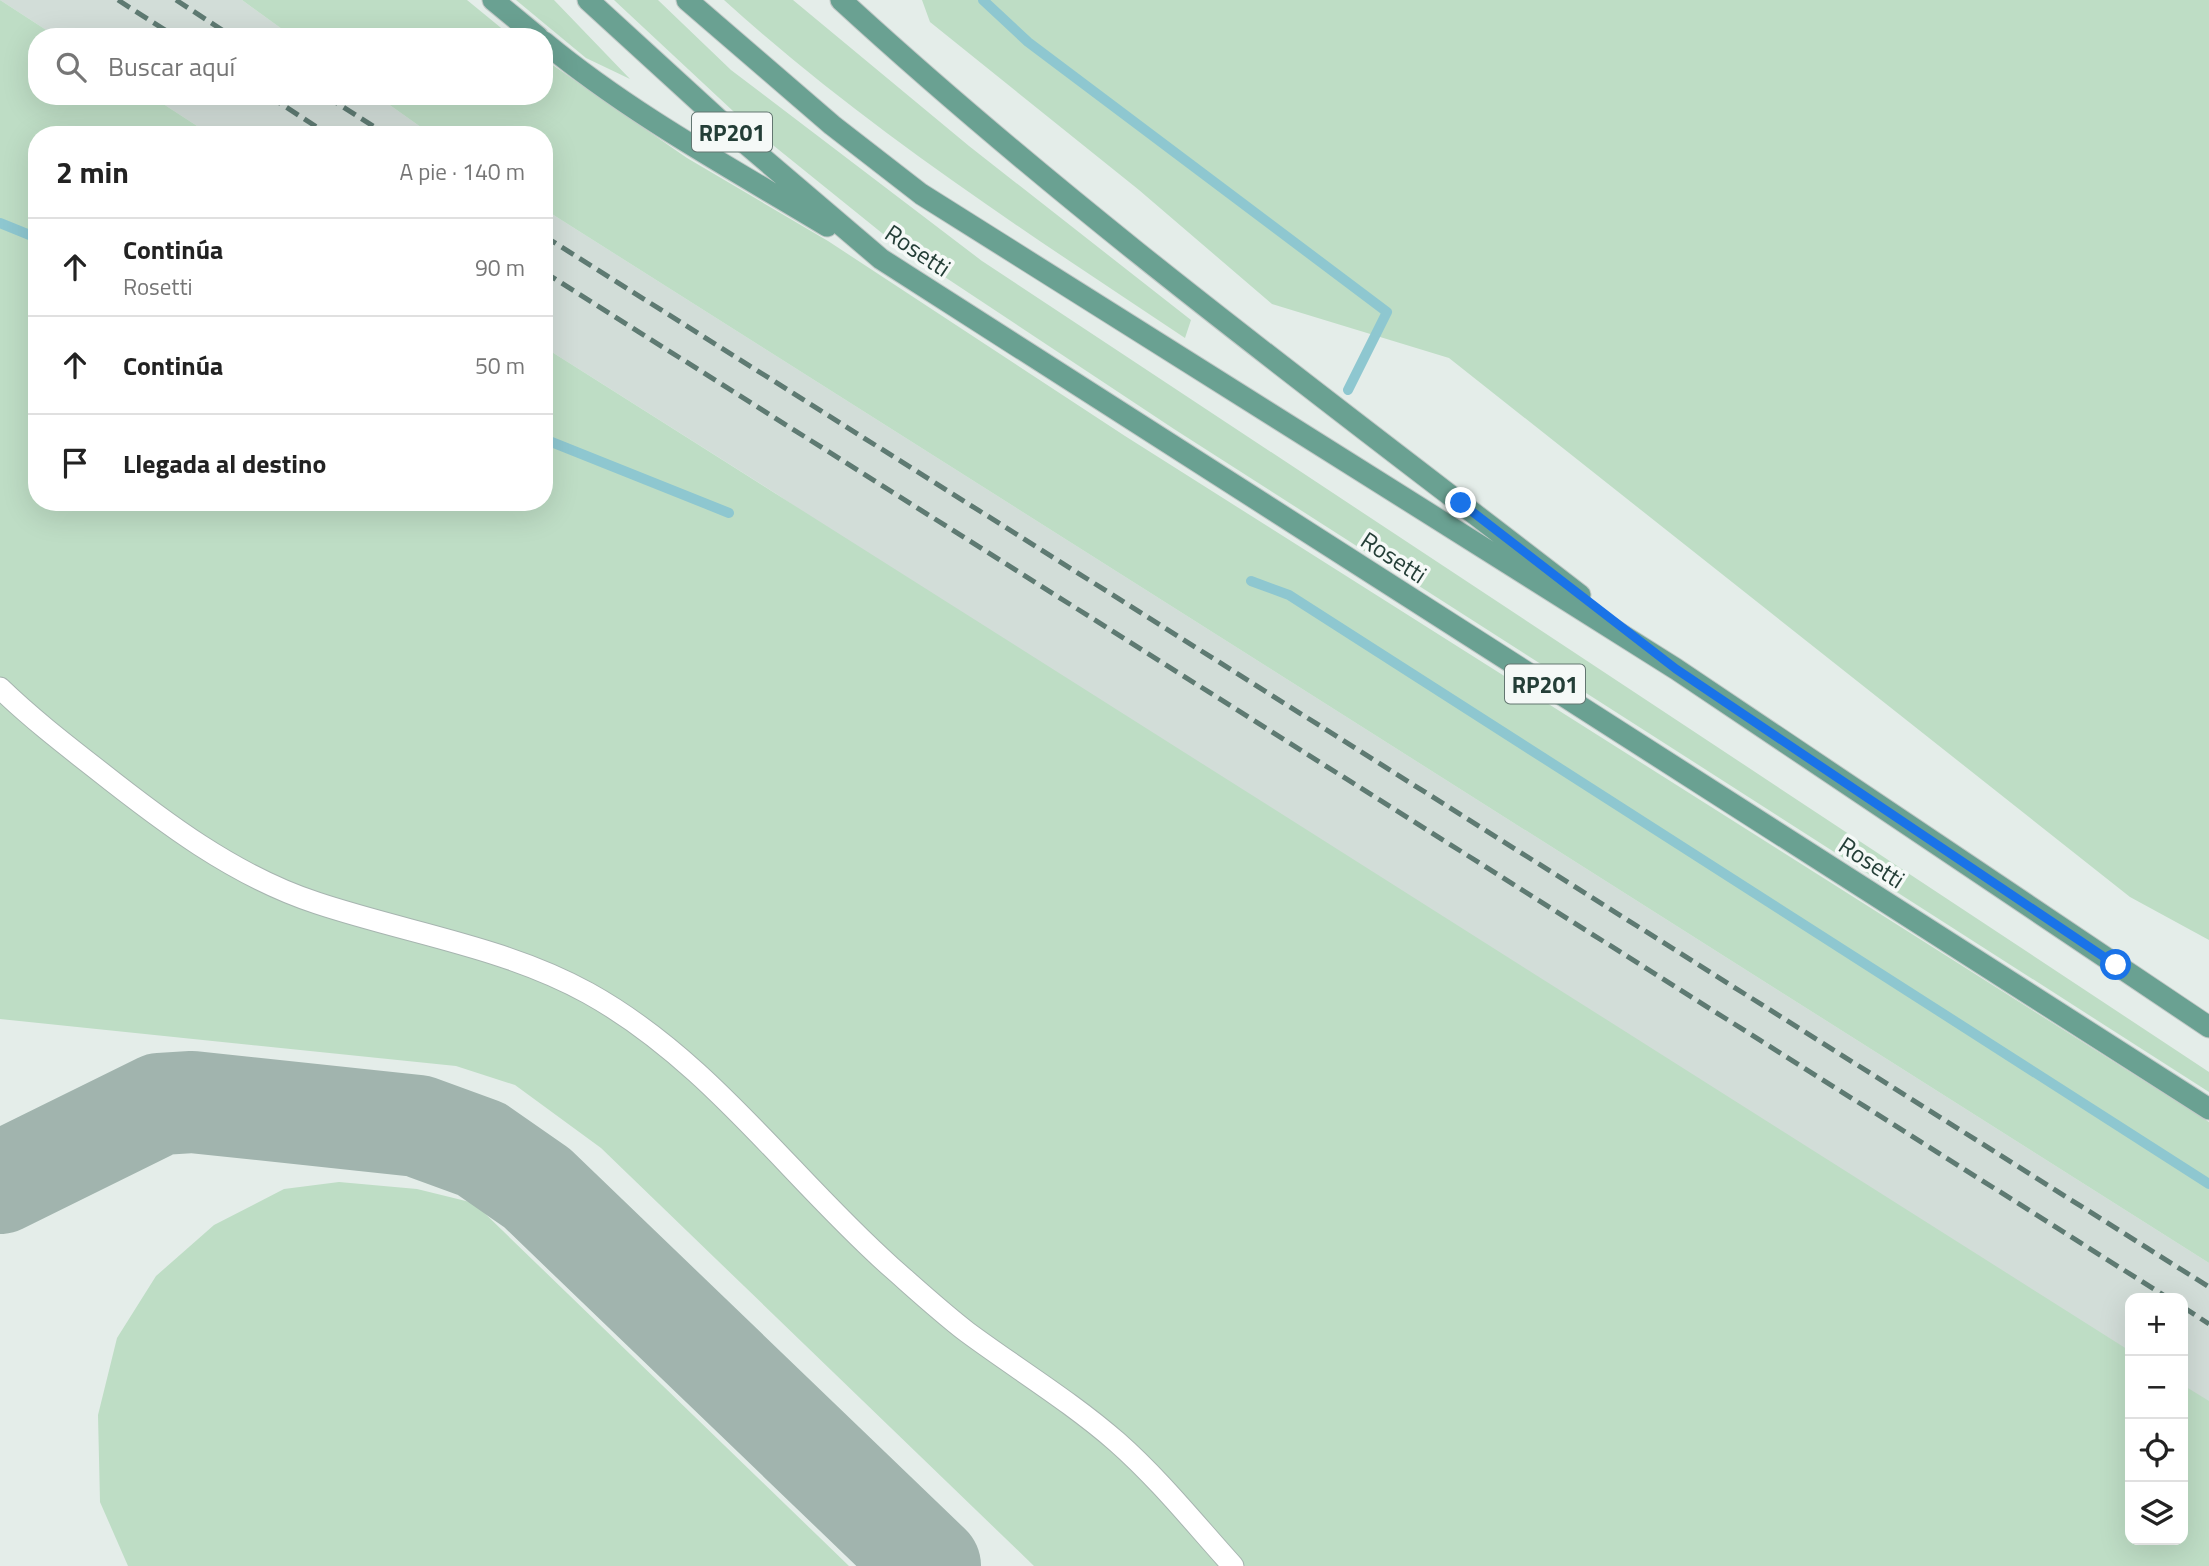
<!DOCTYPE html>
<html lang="es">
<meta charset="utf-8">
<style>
:root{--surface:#fff;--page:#f2f2f2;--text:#222;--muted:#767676;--line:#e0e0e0}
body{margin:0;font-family:"Titillium Web",sans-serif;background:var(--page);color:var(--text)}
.controls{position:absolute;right:21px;bottom:21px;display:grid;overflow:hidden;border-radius:14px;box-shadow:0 7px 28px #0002}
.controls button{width:63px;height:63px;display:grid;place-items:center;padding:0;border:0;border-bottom:2px solid var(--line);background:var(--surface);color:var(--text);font:35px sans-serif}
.stop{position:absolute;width:21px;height:21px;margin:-16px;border:5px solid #1a73e8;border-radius:50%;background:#fff}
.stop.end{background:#1a73e8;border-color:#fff;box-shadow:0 2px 7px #0008}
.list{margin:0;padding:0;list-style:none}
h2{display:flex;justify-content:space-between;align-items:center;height:91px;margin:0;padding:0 28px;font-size:30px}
h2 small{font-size:23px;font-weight:400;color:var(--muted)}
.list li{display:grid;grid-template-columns:46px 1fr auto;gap:21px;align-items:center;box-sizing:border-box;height:98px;padding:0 28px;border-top:2px solid var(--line)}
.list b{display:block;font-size:26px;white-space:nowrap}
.list p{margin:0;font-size:23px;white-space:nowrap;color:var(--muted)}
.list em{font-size:23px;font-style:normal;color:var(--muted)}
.icon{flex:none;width:38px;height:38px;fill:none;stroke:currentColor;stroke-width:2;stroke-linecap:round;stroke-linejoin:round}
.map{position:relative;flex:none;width:2209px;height:1566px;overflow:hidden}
.search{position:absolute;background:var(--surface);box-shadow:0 7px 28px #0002;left:28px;top:28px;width:525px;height:77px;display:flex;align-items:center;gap:18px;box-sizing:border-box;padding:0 24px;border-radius:28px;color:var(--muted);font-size:26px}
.panel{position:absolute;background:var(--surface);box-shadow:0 7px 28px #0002;left:28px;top:126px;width:525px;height:385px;border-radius:28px}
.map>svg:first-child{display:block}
</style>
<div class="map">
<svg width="2209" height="1566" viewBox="0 0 2209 1566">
<rect width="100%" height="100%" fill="#e4ede9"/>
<!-- built -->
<path fill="#d2ddd8" d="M0,0H242L293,37H57Z
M151,96H377L432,135H211Z
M544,209L2209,1263V1451L2183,1433V1298H2130V1398L775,493L544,347Z"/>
<!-- green -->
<path fill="#beddc5" d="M0,0L57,37H37V96H151L211,135H37V502H544V347L2130,1351V1540H2183V1385L2209,1401V1566H1034L601,1148L515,1085L456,1066L0,1019Z
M242,0H467L512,37H293Z
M516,0H554L630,79L586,58Z
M614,0H658L731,70L982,261L2209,1072V1092L1174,429L898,246L748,125Z
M724,0H793L969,146L1191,320L1185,338C1026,232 865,128 724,0Z
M922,0H2209V940L2130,897L1449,358L1272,304L1139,190L930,22Z
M544,59L687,158L828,241L1125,436L2209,1122V1263L544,209V135H432L377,96H544Z
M339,1182L417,1189L474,1203L849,1566H128L100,1502L98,1415L117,1338L156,1276L214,1225L284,1189Z"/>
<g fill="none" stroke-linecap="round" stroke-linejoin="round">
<!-- stream -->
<path stroke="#8ec7d0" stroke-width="10" d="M983,0L1028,42L1387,312L1348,390
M0,223L37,238
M544,439L729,513
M1251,581L1289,595L2209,1184"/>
<!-- taxiway -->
<path stroke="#a1b4ae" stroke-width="102" d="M0,1183L160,1104L192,1102L418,1126L481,1149L537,1188L930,1566"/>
<!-- minor casing -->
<g stroke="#a7b5b0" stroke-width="23">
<path id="minor" d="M0,688C30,717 62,742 94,767C162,821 234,876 317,903C407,933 505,947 588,993C709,1060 790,1177 891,1267C916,1289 941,1312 967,1332C1017,1369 1070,1401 1117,1442C1159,1479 1195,1524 1233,1566"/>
</g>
<!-- major casing -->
<g stroke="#c2c9c7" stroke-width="23">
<path id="major" d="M493,0L538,37
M588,0L739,138L881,259L2209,1109
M687,0L832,125L921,194L1676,669L2209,1027
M841,0C1074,214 1330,402 1580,595
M544,42C631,114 731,168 827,226"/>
</g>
<!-- minor -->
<use href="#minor" stroke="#fff" stroke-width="21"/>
<!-- major -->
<use href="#major" stroke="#6aa192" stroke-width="21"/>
<!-- rail -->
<path stroke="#5e7a72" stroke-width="5" stroke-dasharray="14 7" stroke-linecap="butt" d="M118,0L176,37
M176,0L233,37
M269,96L329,135
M326,96L387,135
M544,236L2209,1287
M544,272L2168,1298
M2183,1307L2209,1324"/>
</g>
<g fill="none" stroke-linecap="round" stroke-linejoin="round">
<!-- route -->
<path stroke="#1a73e8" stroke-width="9" d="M1461,503L1676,669L2116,965"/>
</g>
<g text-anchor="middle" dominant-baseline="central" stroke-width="7" stroke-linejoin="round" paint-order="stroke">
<!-- shield labels -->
<g fill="#f5f9f7" stroke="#637671" stroke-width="2">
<rect x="692" y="112.5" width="80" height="39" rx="5"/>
<rect x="1505" y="664.5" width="80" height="39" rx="5"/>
</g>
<g font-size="23" font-weight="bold" fill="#243e37">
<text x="732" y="132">RP201</text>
<text x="1545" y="684">RP201</text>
</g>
<!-- street labels -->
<g font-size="24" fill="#243e37" stroke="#f5f9f7">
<text transform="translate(918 250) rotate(34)">Rosetti</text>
<text transform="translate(1394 557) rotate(33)">Rosetti</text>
<text transform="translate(1872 862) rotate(33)">Rosetti</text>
</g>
</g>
</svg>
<div class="controls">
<button>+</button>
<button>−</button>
<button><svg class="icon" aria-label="locate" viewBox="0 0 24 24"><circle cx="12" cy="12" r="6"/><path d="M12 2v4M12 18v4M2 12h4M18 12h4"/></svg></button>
<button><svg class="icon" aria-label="layers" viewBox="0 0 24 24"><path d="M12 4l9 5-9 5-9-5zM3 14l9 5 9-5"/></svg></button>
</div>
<div class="stop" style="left:2116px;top:965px"></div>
<div class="stop end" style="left:1461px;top:503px"></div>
<div class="search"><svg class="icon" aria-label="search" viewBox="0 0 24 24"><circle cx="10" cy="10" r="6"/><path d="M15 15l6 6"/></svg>Buscar aquí</div>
<section class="panel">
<h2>2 min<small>A pie · 140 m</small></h2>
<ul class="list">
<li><svg class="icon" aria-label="ahead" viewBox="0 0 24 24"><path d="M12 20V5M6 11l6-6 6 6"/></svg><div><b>Continúa</b><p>Rosetti</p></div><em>90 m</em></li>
<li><svg class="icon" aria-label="ahead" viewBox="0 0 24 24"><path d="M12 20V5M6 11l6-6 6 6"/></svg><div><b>Continúa</b></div><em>50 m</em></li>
<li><svg class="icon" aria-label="arrive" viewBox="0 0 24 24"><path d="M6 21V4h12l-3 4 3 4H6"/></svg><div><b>Llegada al destino</b></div></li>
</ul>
</section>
</div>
